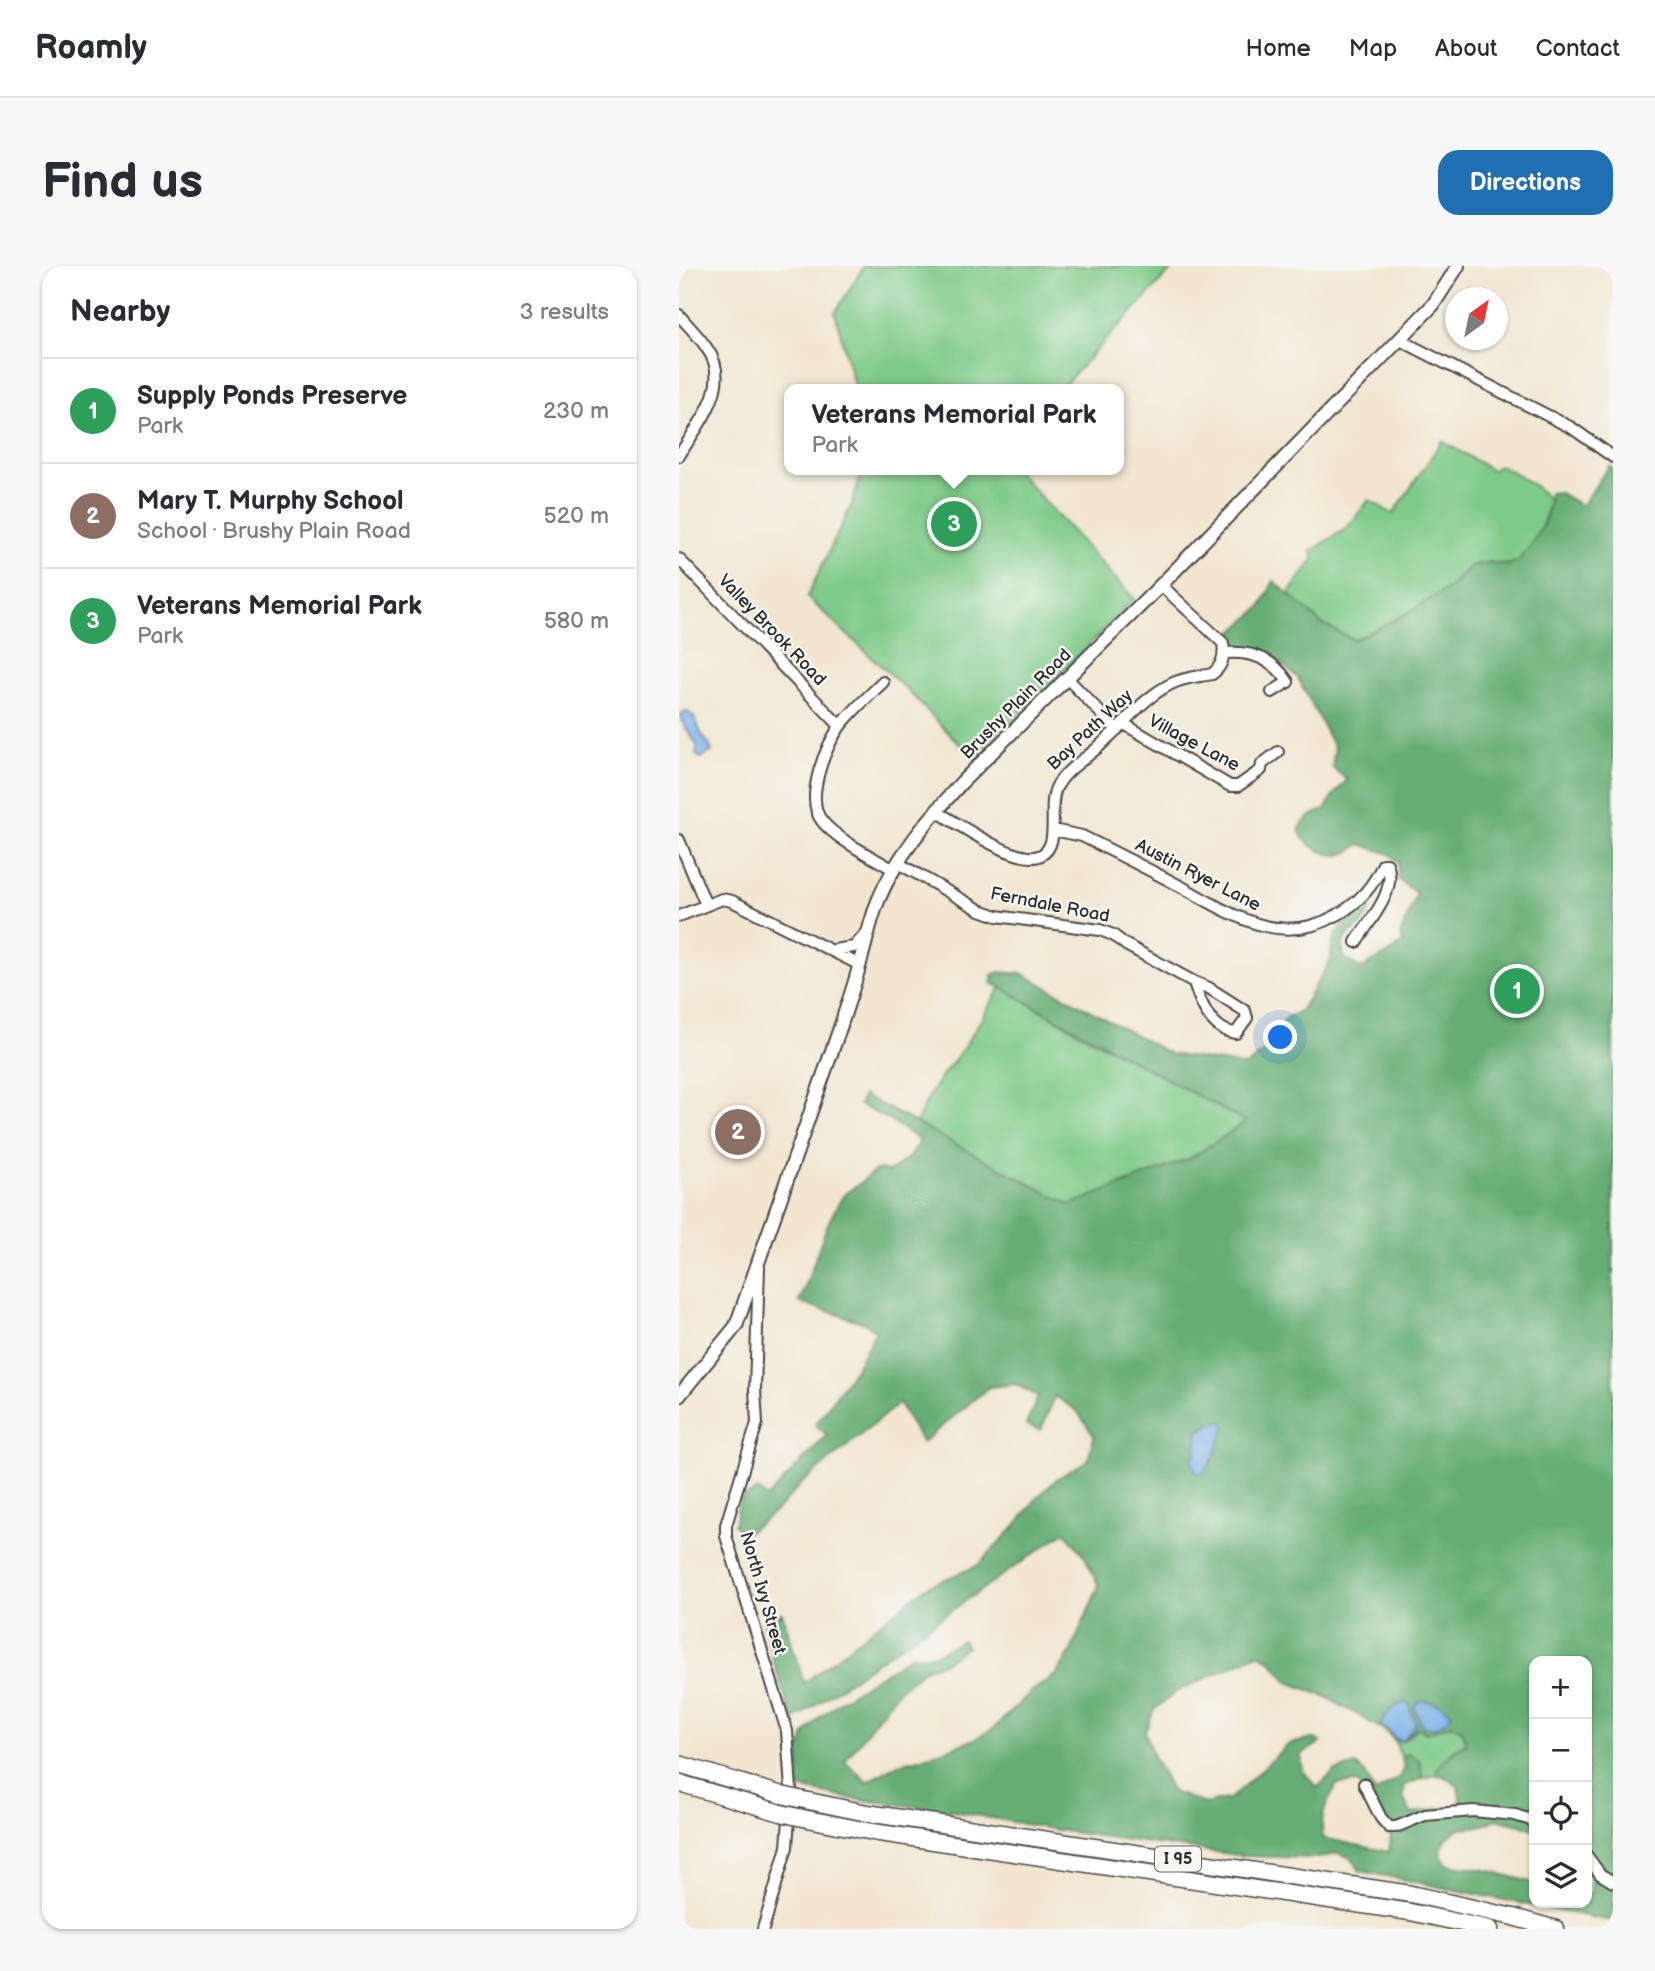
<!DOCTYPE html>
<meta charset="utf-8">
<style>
:root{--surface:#fff;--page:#f7f7f7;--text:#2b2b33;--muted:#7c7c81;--line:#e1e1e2;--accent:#1f6fb2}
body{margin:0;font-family:"Balsamiq Sans",sans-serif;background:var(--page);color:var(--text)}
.controls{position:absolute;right:21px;bottom:21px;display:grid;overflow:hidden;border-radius:14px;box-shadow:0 2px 5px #0004}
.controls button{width:63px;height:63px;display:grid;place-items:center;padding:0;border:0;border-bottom:2px solid var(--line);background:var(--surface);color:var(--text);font:35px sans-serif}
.compass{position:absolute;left:766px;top:21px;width:63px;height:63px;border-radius:50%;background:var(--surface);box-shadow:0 2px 5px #0004;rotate:33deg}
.you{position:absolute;left:602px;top:772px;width:24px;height:24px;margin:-18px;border:5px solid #fff;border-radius:50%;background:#1a73e8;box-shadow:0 0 0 10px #1a73e833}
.badge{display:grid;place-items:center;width:46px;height:46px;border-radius:50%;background:var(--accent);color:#fff;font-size:23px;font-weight:700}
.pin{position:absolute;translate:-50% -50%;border:4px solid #fff;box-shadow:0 2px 7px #0006}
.popup{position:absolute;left:105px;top:118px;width:340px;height:91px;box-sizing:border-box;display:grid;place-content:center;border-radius:14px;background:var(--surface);filter:drop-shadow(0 2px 5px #0005);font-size:23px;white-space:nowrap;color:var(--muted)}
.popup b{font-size:26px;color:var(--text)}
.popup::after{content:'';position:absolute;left:50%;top:100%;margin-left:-14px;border:14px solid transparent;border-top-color:var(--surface)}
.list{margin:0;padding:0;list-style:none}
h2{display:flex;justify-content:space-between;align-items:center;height:91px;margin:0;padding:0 28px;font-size:30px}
h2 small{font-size:23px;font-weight:400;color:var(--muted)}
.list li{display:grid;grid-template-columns:46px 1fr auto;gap:21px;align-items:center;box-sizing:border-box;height:105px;padding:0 28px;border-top:2px solid var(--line)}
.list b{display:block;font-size:26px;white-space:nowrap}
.list p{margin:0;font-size:23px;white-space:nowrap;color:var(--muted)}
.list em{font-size:23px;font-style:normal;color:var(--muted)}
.icon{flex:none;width:38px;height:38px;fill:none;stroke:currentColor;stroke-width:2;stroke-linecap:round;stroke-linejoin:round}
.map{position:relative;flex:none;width:934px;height:1663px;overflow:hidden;border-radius:21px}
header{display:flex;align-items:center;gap:42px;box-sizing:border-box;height:98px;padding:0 35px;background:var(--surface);border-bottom:2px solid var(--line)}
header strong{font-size:33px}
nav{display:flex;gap:38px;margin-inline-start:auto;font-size:24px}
.intro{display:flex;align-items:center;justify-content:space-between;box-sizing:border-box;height:168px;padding:0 42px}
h1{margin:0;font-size:49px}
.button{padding:18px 32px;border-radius:21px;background:var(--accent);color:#fff;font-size:24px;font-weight:700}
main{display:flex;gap:42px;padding:0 42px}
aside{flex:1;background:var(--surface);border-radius:21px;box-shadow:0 2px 5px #0004}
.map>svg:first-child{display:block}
</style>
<header>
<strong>Roamly</strong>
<nav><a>Home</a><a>Map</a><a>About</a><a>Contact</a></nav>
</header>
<div class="intro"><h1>Find us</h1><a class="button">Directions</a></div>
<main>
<aside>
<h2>Nearby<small>3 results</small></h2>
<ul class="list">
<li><span class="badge" style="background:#2e9e5b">1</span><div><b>Supply Ponds Preserve</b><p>Park</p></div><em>230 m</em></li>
<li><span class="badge" style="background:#8d6e63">2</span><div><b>Mary T. Murphy School</b><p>School · Brushy Plain Road</p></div><em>520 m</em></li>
<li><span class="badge" style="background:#2e9e5b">3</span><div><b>Veterans Memorial Park</b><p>Park</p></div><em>580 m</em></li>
</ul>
</aside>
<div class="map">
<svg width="934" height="1663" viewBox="0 0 934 1663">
<rect width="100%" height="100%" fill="#f6f6f2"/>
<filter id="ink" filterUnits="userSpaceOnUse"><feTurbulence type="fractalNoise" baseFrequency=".0143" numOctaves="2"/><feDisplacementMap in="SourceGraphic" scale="14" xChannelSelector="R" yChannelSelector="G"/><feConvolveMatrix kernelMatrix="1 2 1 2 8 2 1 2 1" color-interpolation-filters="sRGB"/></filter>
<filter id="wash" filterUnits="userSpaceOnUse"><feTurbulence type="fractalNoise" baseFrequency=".00686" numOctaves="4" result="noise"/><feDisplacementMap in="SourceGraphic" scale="28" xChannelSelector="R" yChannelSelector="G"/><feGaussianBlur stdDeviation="1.57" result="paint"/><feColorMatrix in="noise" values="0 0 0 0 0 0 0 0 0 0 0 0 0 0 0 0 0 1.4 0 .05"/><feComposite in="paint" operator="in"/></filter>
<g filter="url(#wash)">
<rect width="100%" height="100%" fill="#f2e6d0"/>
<!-- green -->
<path fill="#7eca88" stroke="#547a5a" stroke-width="2" d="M185,0H496L381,123H176L156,47Z
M763,175L813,204L821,199C838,209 857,218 870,234C867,253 856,283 839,295C826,304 808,292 792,300C783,305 778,316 769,322C740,343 707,358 675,374L643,358L609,328L636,292L632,285L668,262L690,234L714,248Z
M183,204H337L455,333L296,494L229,425L128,331L173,238Z
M322,721L400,767L568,855L512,892L391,939L237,858C249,830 258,815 277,792C294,770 307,744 322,721Z
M772,1458L783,1464L787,1477L774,1484L756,1509L744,1512L740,1494L730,1488L722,1490L715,1474L724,1475L737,1463L742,1462L747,1467Z"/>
<!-- forest -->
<path fill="#66ae74" stroke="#486c50" stroke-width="2" fill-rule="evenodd" d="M930,200L934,203V1655C849,1640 766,1621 681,1605L673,1592L658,1587L641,1592L566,1590L384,1565L274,1545L168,1532L120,1522V1487L126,1468L140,1452L164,1433L233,1389H254L284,1374L288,1381L264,1397L247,1402L220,1424L166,1495L188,1516L219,1498L241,1493L294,1474L315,1462L353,1425L378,1408L392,1385L420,1320L406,1291L386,1266L114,1454L95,1398L84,1353L103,1347L125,1417L247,1321L298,1300L337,1259L358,1232L379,1212L409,1194L415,1170L398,1145L376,1130L362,1164L347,1159L359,1130L336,1118L310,1121L243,1177L220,1137L121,1219L98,1244L65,1269L55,1259L61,1233L79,1224L88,1232L148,1169L136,1159L178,1100L197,1065L186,1057L120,1036C136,1001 143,960 165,929C169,924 177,921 183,916C192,907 197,900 210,906L230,891L241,875L211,854L180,839L184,829L391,939L512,892L567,856L313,717V709L321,706L344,708L491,788L567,800L588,783L607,752L621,745L652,694L653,679L657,669L664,659L680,646L685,637L692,642L683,658L667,671L663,680L665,691L682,703C696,693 712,689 724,676L721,669L738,628L719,613V596L711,588L681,578C677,581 672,585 667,587C651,594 626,579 620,565C625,552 634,548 646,544L653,531L668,514L653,501L656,483L619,412L595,392L554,377V366L582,341L595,315L643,358L675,374L723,350L771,321L791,300L810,296L829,299L840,294L854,276L867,253L871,227L879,226L903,240ZM579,1388L592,1394L609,1416L645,1430L705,1464L715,1474L724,1475L737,1463L742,1462L747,1467L772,1458L783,1464L787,1477L762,1496L756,1509L765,1510L779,1520L782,1535L774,1543L761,1542L732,1548L724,1531L726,1519L744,1512L740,1494L730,1488L722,1490L726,1502L719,1512L696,1527L686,1507L677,1499L656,1505L638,1522L624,1505L622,1489L642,1476L635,1473L610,1478L552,1532L526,1538L493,1526L473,1488L466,1465L475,1444L497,1426ZM855,1395H908V1606L913,1612L912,1627H908V1637H855V1617L812,1605L768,1598L761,1588L766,1574L777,1564L804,1559L818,1553L855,1563ZM679,1517L701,1561L712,1570L710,1586L644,1572C640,1550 648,1536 658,1518Z"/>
<!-- water -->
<path fill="#7cb1ea" stroke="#546e8a" stroke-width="2" d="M6,445C18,449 18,460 23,469C27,475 31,477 33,485L22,492L17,489L18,479L2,454V449Z
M539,1155L545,1157L546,1161L535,1191L525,1206L517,1207L512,1193L517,1187L519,1165Z
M748,1435L763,1439L773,1448C765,1458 757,1463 744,1461L735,1441L739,1436Z
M726,1436L729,1437L737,1459L723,1475L714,1471L709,1463L701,1460L712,1443Z"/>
</g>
<g filter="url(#ink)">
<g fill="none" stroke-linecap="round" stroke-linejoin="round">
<!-- minor casing -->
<g stroke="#494744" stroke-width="14">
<path id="minor" d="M0,49C10,61 21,71 29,84C54,120 18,159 0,190
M721,74L893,162L934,191
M0,293L161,460
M546,387C572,385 595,393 609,416L593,426
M388,412L438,464
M204,416C190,430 174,444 162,459C146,480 125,533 143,555C158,574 194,591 215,604
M445,458L551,520H559L582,504L583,498L599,486
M257,545C278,557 340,601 362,589C383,579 367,539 378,520C387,504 403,495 416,484C441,463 463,432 492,418C505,411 519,411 533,408C544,400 546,389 544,377L482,319
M374,564L403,570C435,586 467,602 499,619C552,647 599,683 658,649C680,637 694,621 704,598H708C719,625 690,655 677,676
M0,574L27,639
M219,597L301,644L318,650L421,664L434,669L447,679L515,716
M0,650L43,633L53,635L181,699
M155,684L175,681L190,664
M515,716L530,722L566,745L568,752L557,767C533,765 521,737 515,716Z
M80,1001L76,1124L78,1157L47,1259V1270L108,1465L112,1524L108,1581L84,1663
M685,1518L702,1552L710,1561H717L746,1549L794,1545L836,1549L855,1555
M908,1590L921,1608L934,1616"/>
</g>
<!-- major casing -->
<g stroke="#494744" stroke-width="16">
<path id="major" d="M0,1130L57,1060L162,759C168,739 176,718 181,697C187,677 191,655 199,635C217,590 251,552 283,516L482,319L754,39L779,0"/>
</g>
<!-- highway casing -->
<g stroke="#494744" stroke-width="19">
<path id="highway" d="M0,1498L103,1529
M0,1517L102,1547
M120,1533L188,1547L732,1628L834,1651L877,1663
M119,1551L194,1566L731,1646L811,1663"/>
</g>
<!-- minor -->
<use href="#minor" stroke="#fff" stroke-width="10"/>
<!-- major -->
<use href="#major" stroke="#fff" stroke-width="12"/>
<!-- highway -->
<use href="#highway" stroke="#fff" stroke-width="16"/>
<!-- highway-bridge casing -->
<g stroke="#494744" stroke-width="19" stroke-linecap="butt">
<path id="highway-bridge" d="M103,1529L120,1533
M102,1547L119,1551"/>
</g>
<!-- highway-bridge -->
<use href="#highway-bridge" stroke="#fff" stroke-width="16"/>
</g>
</g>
<g text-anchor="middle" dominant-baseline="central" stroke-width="5" stroke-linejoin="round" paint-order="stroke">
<!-- shield labels -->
<rect fill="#f6f6f2" stroke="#686867" stroke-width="2" x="476" y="1580.5" width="46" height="25" rx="5"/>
<g font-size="16" font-weight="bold" fill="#2b2b2b">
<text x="499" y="1593">I 95</text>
</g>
<!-- street labels -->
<g font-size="18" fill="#2b2b2b" stroke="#f6f6f2">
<text transform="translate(93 364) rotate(46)">Valley Brook Road</text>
<text transform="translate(337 438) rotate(-45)">Brushy Plain Road</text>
<text transform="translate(411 464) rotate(-43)">Bay Path Way</text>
<text transform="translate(515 477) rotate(28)">Village Lane</text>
<text transform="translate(519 609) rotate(27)">Austin Ryer Lane</text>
<text transform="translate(371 639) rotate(11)">Ferndale Road</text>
<text transform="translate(84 1327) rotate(74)">North Ivy Street</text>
</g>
</g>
</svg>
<div class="controls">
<button>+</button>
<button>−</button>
<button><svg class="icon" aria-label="locate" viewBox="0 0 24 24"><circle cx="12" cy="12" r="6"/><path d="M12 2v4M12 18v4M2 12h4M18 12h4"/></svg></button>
<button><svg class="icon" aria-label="layers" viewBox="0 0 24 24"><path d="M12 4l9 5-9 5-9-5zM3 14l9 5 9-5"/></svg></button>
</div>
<svg class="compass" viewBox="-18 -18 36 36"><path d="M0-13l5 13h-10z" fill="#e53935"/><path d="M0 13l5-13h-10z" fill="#7c7c81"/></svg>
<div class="you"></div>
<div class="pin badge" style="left:838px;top:725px;background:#2e9e5b">1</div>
<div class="pin badge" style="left:59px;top:866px;background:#8d6e63">2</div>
<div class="pin badge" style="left:275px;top:258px;background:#2e9e5b">3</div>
<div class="popup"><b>Veterans Memorial Park</b>Park</div>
</div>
</main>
